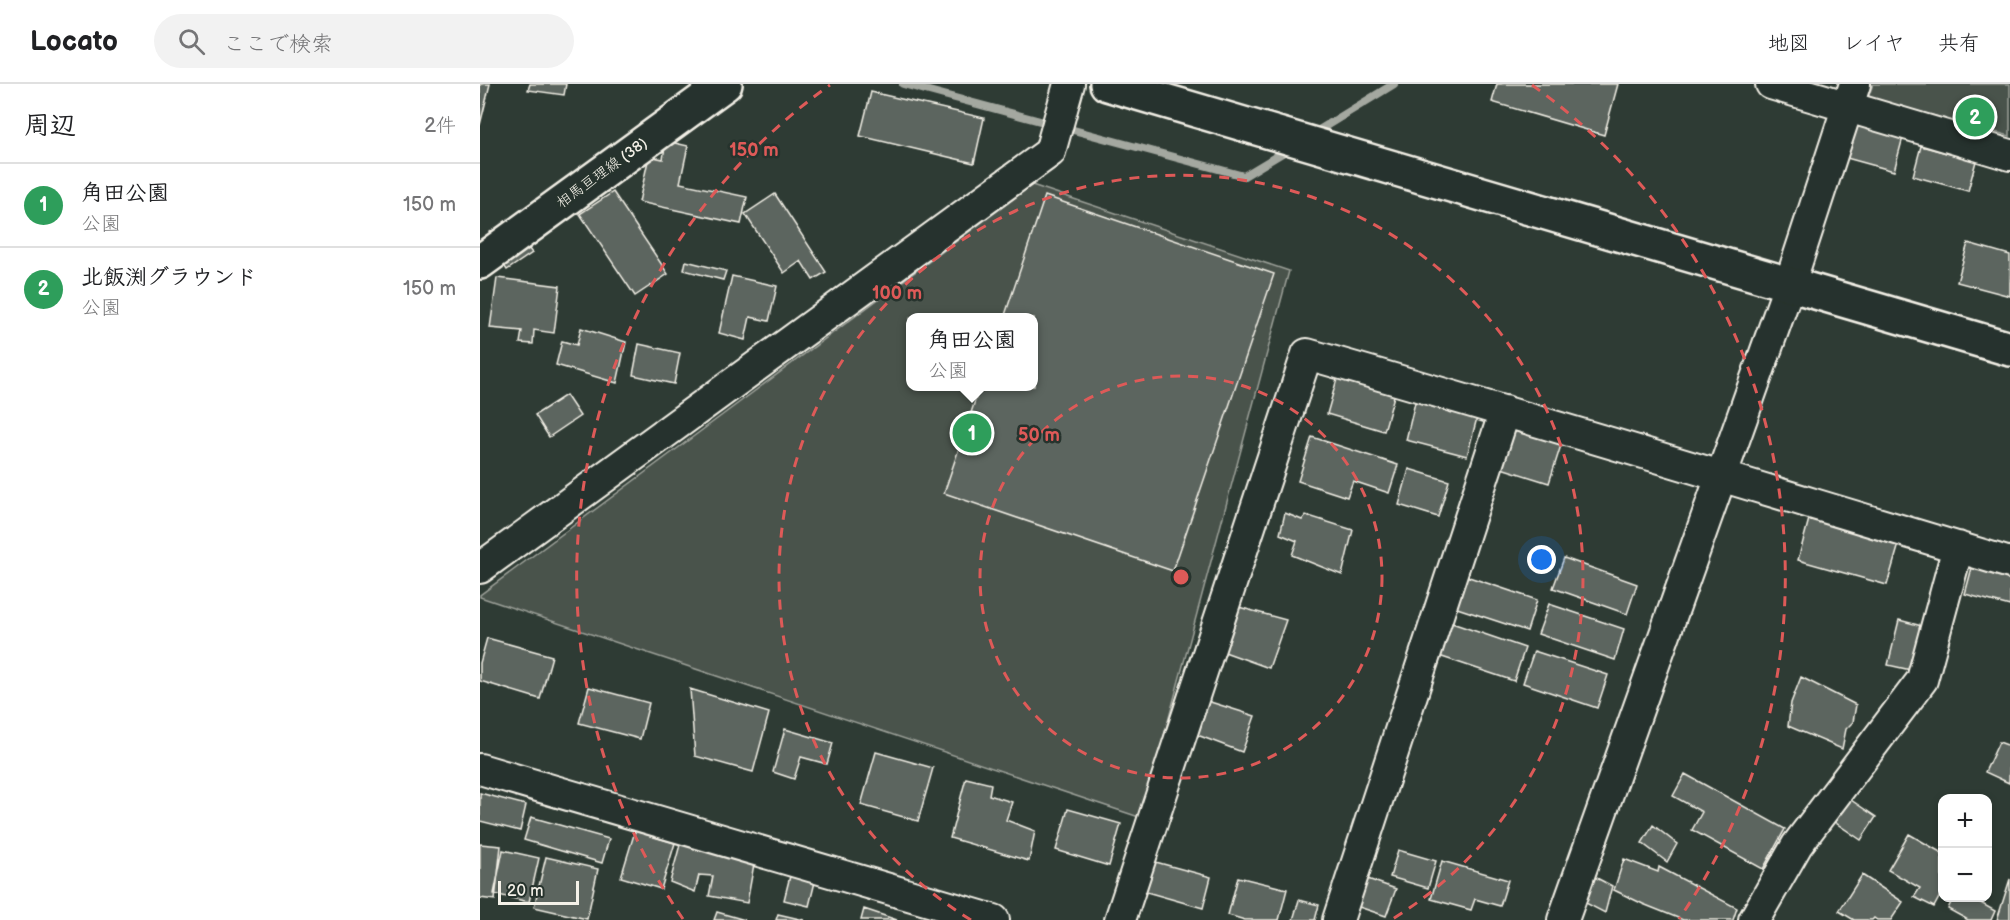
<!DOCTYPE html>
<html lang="ja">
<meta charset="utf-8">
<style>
:root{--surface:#fff;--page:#f2f2f2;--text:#202124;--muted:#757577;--line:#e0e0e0;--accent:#2563eb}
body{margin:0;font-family:"Balsamiq Sans","Klee One",sans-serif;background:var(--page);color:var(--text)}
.controls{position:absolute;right:18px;bottom:18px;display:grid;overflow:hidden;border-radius:12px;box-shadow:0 3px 9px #0003}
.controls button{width:54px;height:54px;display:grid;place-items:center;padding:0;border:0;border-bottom:2px solid var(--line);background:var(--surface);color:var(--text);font:30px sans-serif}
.scale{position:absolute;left:18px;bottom:15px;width:81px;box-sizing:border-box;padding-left:6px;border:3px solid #f4f1e8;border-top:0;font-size:16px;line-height:21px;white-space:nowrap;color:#f4f1e8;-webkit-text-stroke:4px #26332d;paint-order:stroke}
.you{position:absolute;left:1062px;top:476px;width:21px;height:21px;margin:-15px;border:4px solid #fff;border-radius:50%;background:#1a73e8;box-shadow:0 0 0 9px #1a73e833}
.badge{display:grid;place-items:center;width:39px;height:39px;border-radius:50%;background:var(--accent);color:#fff;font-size:20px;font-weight:700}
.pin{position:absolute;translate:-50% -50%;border:3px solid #fff;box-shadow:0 2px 6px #0006}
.popup{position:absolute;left:426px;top:229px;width:132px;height:78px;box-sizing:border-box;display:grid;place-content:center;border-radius:12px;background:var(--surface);filter:drop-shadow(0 2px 4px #0005);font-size:20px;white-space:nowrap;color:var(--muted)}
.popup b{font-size:22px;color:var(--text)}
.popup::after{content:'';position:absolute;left:50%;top:100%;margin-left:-12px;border:12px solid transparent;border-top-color:var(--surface)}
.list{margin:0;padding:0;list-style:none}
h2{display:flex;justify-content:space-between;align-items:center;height:78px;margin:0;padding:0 24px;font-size:26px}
h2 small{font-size:20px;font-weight:400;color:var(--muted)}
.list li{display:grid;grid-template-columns:39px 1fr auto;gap:18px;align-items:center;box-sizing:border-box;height:84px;padding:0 24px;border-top:2px solid var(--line)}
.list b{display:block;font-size:22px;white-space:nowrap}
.list p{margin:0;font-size:20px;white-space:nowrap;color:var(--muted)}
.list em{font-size:20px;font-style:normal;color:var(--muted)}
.icon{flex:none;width:33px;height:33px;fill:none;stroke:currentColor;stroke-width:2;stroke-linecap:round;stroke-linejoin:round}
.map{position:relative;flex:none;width:1530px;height:836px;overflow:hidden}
header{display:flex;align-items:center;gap:36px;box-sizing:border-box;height:84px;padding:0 30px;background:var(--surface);border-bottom:2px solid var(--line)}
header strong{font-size:28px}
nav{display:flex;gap:33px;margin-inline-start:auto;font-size:21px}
.search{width:420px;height:54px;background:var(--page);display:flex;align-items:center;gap:15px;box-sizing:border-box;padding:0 21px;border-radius:33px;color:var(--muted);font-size:22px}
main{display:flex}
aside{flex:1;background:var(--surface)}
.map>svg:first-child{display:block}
</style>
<header>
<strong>Locato</strong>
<div class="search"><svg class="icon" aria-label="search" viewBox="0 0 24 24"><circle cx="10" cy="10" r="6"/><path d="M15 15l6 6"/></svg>ここで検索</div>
<nav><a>地図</a><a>レイヤ</a><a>共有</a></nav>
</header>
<main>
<aside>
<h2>周辺<small>2件</small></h2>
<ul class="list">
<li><span class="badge" style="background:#2e9e5b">1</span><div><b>角田公園</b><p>公園</p></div><em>150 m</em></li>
<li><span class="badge" style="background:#2e9e5b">2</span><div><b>北飯渕グラウンド</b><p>公園</p></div><em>150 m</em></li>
</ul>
</aside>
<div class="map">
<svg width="1530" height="836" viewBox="0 0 1530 836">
<rect width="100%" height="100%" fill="#2e3b34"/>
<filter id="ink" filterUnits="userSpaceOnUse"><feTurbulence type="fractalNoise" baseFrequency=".0167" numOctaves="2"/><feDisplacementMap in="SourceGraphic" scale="12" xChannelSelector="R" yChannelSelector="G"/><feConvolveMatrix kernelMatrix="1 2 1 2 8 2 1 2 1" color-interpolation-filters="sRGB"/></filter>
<g filter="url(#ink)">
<!-- green -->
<path fill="#48524c" stroke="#9ea29a" stroke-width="1.5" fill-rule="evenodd" d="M1393,0H1530V52L1388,14Z
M552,101L809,187L662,734L0,513V511ZM430,234H554V302H430Z"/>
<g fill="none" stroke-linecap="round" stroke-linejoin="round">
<!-- stream -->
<path stroke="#a4a8a0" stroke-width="8" d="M423,0L764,92L812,63
M831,51L914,0"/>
</g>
<!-- building -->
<path fill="#5c655e" stroke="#f4f1e8" stroke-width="1.5" d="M0,0H10L0,41Z
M50,0H86L84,11L48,6Z
M1017,0H1138L1124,51L1012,18Z
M391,8L504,34L494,79L380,52Z
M1372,40L1423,53L1414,87L1363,73Z
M186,57L208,62L200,99L267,113L261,140L159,118L169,72L183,75Z
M1441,62L1496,77L1488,107L1433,92Z
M133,108L188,190L155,212L100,130Z
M295,110L346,188L333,196L321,177L304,189L265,130Z
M565,112L794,190L693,487L464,409L500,302H554V234H524Z
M43,157L52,169L27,186L19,174Z
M1488,159L1530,171V212L1477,198Z
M206,177L246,187L243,196L204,186Z
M252,192L297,202L289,237L270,233L265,256L239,249Z
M17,194L80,202L74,249L54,246L53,260L40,259L42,247L10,244Z
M101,244L146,258L137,299L76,281L82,257L97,261Z
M159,260L200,269L194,300L153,291Z
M859,288L916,305L904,347L847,330Z
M937,310L999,326L987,372L926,356Z
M86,311L100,332L69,353L55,331Z
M1030,342L1082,358L1069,399L1018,383Z
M832,353L918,381L909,409L873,397L867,413L818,397Z
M929,385L969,397L958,433L919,421Z
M805,429L822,436L826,431L873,446L862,491L812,471L817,457L800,450Z
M1329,435L1419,460L1407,501L1318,476Z
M1084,474L1157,500L1147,530L1073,504Z
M1494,476L1530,486V522L1485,510Z
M983,491L1057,516L1047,547L971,522Z
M1069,520L1144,545L1135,576L1058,550Z
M755,522L806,536L789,584L739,566Z
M1419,536L1442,542L1431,586L1408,581Z
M966,537L1045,564L1034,597L956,571Z
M7,554L72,572L60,615L0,597V579Z
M1054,567L1128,591L1117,624L1043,599Z
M1321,593L1376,621L1373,638L1366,645L1362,665L1308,642L1311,619Z
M109,603L169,619L160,655L99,639Z
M210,605L289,629L273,688L215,672Z
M724,616L775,632L762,668L712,649Z
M305,645L353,659L347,680L321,673L314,695L293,688Z
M1519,658L1530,662L1529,699L1505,688Z
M396,668L453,684L438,737L381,721Z
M1205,690L1305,745L1283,785L1212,746L1222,728L1193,712Z
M486,694L511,700L509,711L532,718L526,736L555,747L549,777L470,754Z
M0,709L46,721L40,747L0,737Z
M1365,712L1396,733L1381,756L1350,735Z
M588,725L641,740L629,782L576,766Z
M51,733L129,755L122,779L44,756Z
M1173,741L1197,760L1187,778L1162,759Z
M155,747L195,759L181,805L141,793Z
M1429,750L1462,769V808L1454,823L1434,813L1440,804L1408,786Z
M202,753L274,780L267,819L229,812L233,792L219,791L215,808L190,798Z
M0,760L21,762L15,816L0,814Z
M23,766L59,774L49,818L14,810Z
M918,766L956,777L948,804L910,793Z
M66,773L118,785L107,835L54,823Z
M1144,775L1178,788L1179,783L1257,824L1253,836H1203L1163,820L1134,806Z
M672,777L731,793L723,824L663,807Z
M962,777L1028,796L1020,822L995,815L991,826L951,815Z
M1107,789L1132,802L1125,829L1098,815Z
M1382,791L1423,818L1411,836H1397L1394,834L1392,836H1374L1359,827Z
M310,792L335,798L329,822L304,816Z
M758,793L807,805L799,836H765L748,831Z
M882,793L916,805L906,832L873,821Z
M1530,795V836H1517Z
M1473,814H1492L1515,827L1511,836H1488L1468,825Z
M819,816L839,821L835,836H813Z
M384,825L417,836H381Z
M237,828L265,836H234Z
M298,830L324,836H296Z"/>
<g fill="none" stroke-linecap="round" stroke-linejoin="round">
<!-- minor casing -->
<g stroke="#f4f1e8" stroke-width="34">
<path id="minor" d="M1291,0L1530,71
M0,484L570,68L589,0
M0,685L514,836
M640,836L827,270C1062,337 1296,409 1530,479
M858,836L1025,327
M1083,836L1310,199L1375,0
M1274,836L1317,761L1442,596L1478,463"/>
</g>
<!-- tertiary casing -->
<g stroke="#f4f1e8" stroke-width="38">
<path id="tertiary" d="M627,0L1530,265"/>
</g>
<!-- primary casing -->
<g stroke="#f4f1e8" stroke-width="38">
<path id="primary" d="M0,178L245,0"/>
</g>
<!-- minor -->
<use href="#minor" stroke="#26332d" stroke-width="30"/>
<!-- tertiary -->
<use href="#tertiary" stroke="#26332d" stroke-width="33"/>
<!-- primary -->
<use href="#primary" stroke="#26332d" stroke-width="33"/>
</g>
</g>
<!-- distance rings -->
<g fill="none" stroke="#de5a58" stroke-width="3" stroke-dasharray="10 8">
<circle cx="701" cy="493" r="201"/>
<path d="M491 836A402 402 0 1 1 911 836"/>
<path d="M203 835A604 604 0 0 1 350 1M1052 1A604 604 0 0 1 1199 835"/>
</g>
<g text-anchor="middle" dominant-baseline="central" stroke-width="5" stroke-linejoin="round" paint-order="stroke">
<!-- street labels -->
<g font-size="15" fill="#f4f1e8" stroke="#26332d">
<text transform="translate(122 89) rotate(-36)">相馬亘理線 (38)</text>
</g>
</g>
<circle cx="701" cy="493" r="9" fill="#de5a58" stroke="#26332d" stroke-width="3"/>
<g font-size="18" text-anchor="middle" font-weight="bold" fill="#de5a58" stroke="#26332d" stroke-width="5" stroke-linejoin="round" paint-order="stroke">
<text x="274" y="72">150 m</text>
<text x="417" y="215">100 m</text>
<text x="559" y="357">50 m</text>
</g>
</svg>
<div class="controls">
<button>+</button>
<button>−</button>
</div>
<div class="scale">20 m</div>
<div class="you"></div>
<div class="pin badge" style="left:492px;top:349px;background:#2e9e5b">1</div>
<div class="popup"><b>角田公園</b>公園</div>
<div class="pin badge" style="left:1495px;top:33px;background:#2e9e5b">2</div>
</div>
</main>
